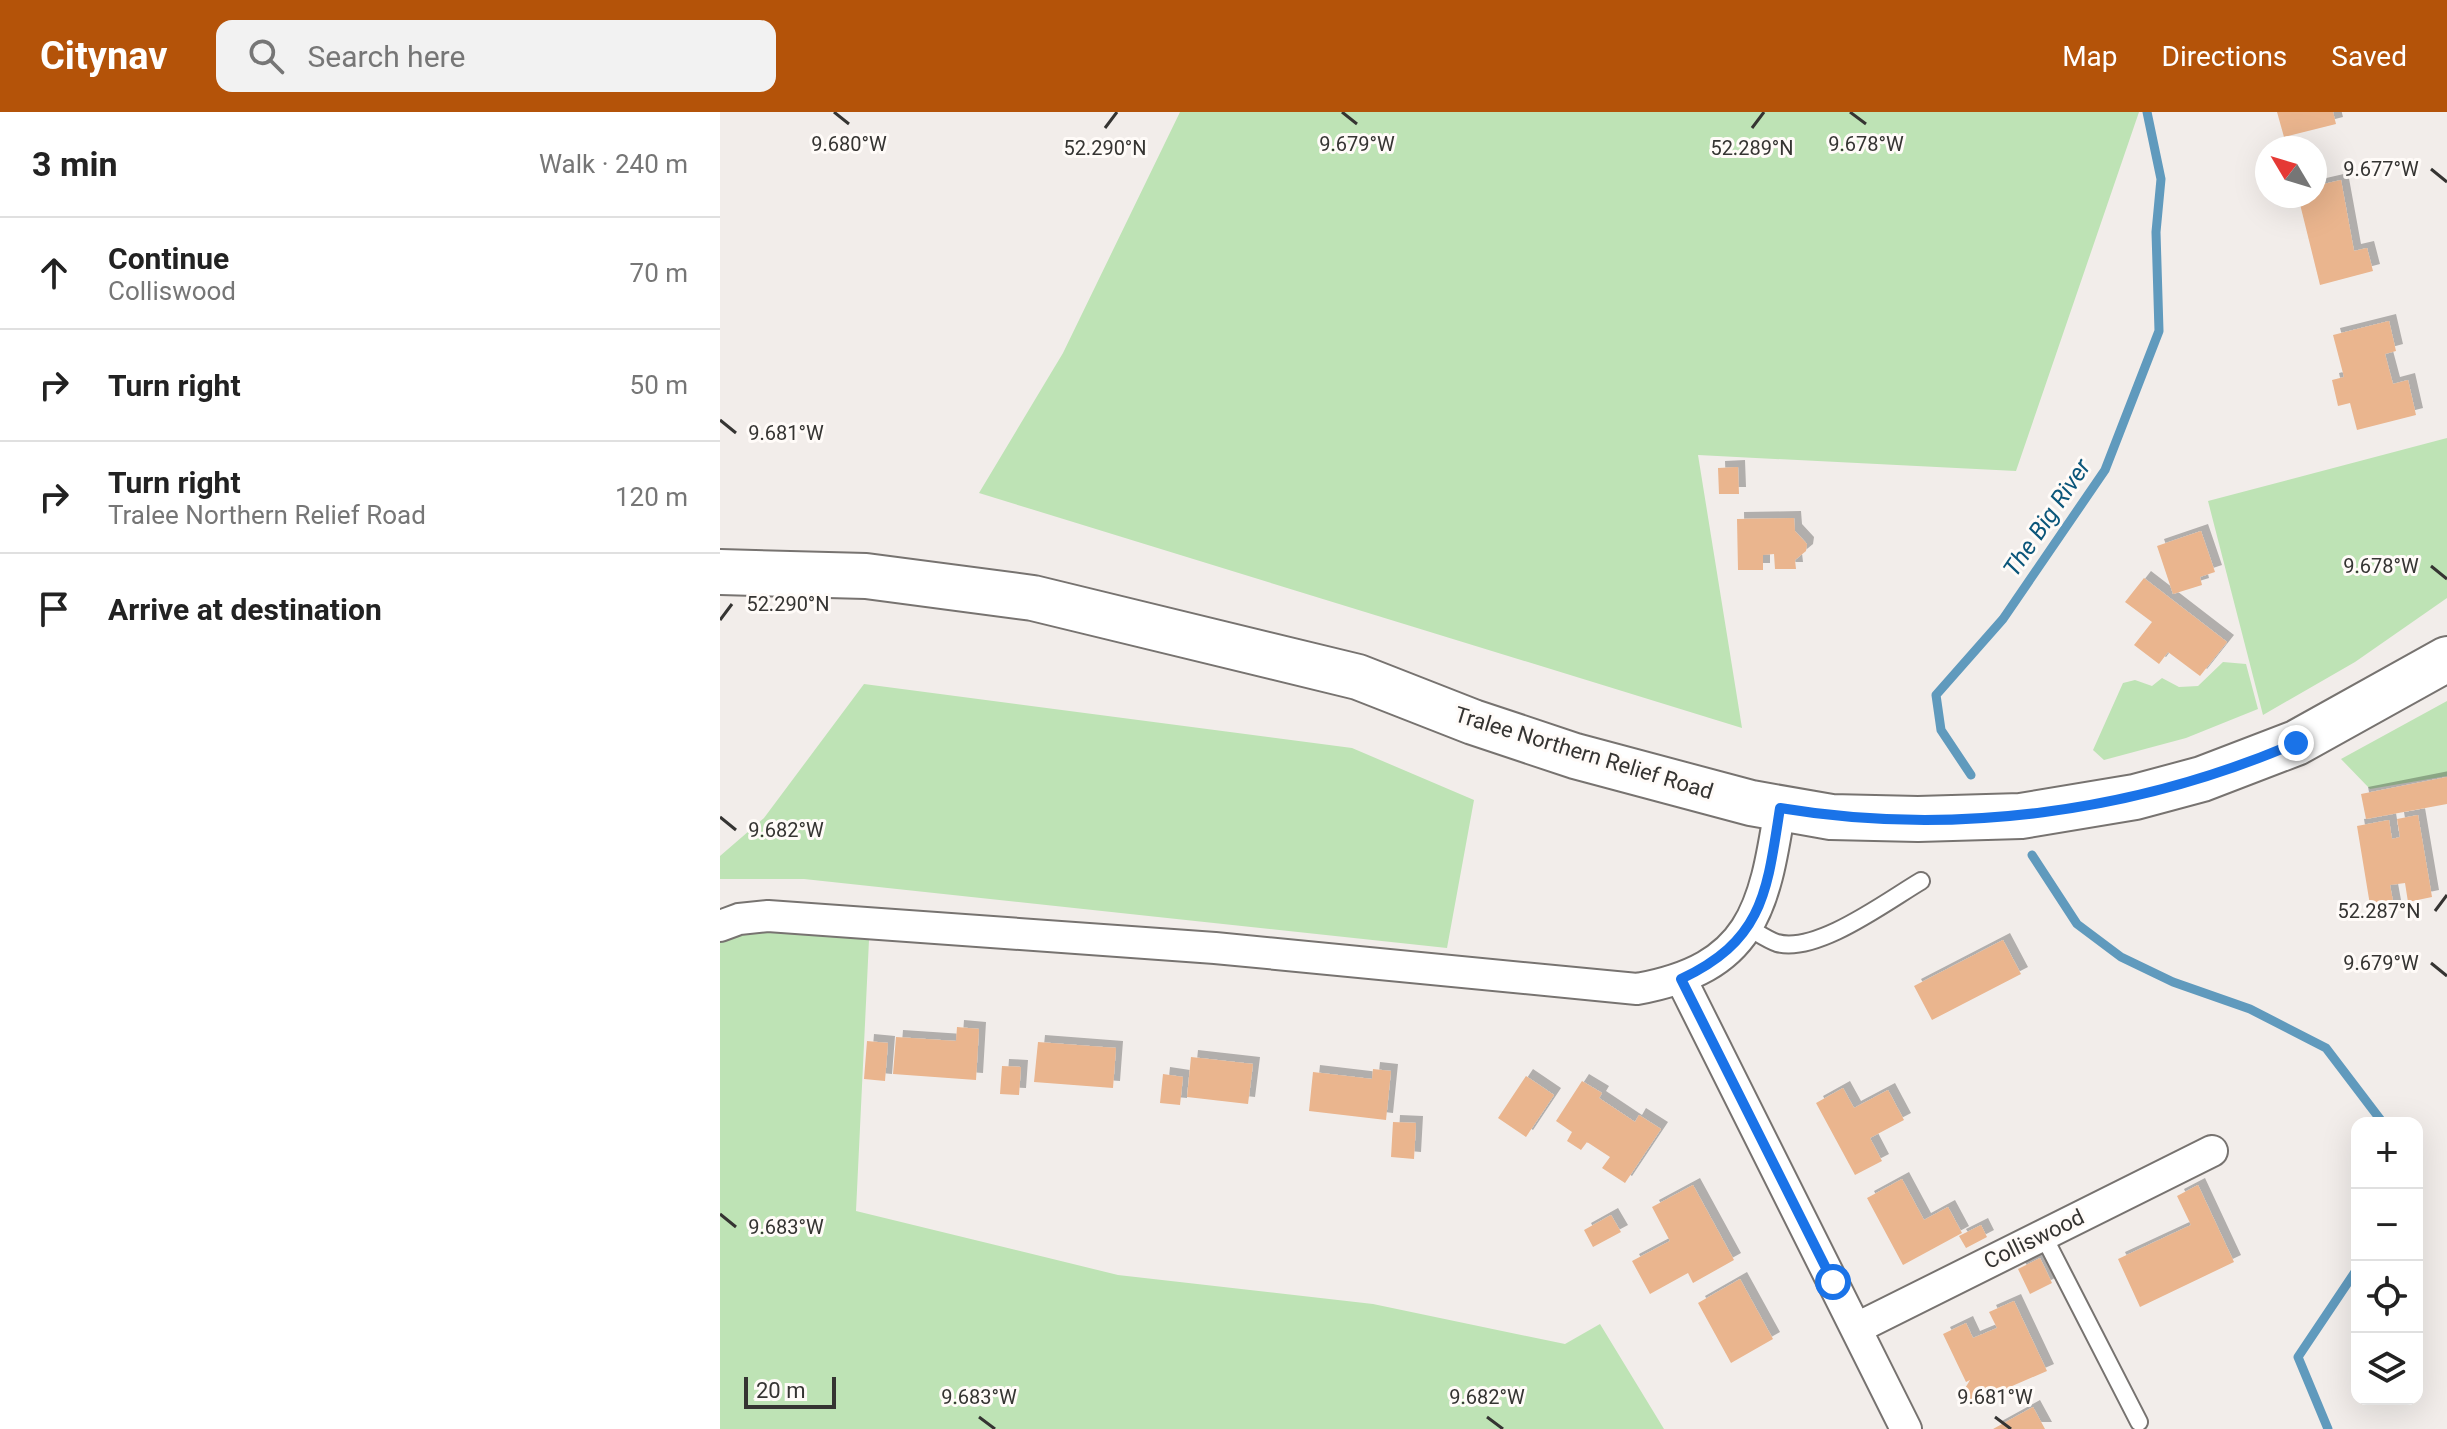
<!DOCTYPE html>
<meta charset="utf-8">
<style>
:root{--surface:#fff;--page:#f2f2f2;--text:#222;--muted:#767676;--line:#e0e0e0;--accent:#b45309}
body{margin:0;font-family:Roboto,sans-serif;background:var(--page);color:var(--text)}
.controls{position:absolute;right:24px;bottom:24px;display:grid;overflow:hidden;border-radius:16px;box-shadow:0 8px 32px #0002}
.controls button{width:72px;height:72px;display:grid;place-items:center;padding:0;border:0;border-bottom:2px solid var(--line);background:var(--surface);color:var(--text);font:40px sans-serif}
.compass{position:absolute;left:1535px;top:24px;width:72px;height:72px;border-radius:50%;background:var(--surface);box-shadow:0 8px 32px #0002;rotate:308deg}
.scale{position:absolute;left:24px;bottom:20px;width:92px;box-sizing:border-box;padding-left:8px;border:4px solid #353432;border-top:0;font-size:22px;line-height:28px;white-space:nowrap;color:#353432;-webkit-text-stroke:6px #fffbf8;paint-order:stroke}
.stop{position:absolute;width:24px;height:24px;margin:-18px;border:6px solid #1a73e8;border-radius:50%;background:#fff}
.stop.end{background:#1a73e8;border-color:#fff;box-shadow:0 2px 8px #0008}
.list{margin:0;padding:0;list-style:none}
h2{display:flex;justify-content:space-between;align-items:center;height:104px;margin:0;padding:0 32px;font-size:34px}
h2 small{font-size:26px;font-weight:400;color:var(--muted)}
.list li{display:grid;grid-template-columns:52px 1fr auto;gap:24px;align-items:center;box-sizing:border-box;height:112px;padding:0 32px;border-top:2px solid var(--line)}
.list b{display:block;font-size:30px;white-space:nowrap}
.list p{margin:0;font-size:26px;white-space:nowrap;color:var(--muted)}
.list em{font-size:26px;font-style:normal;color:var(--muted)}
.icon{flex:none;width:44px;height:44px;fill:none;stroke:currentColor;stroke-width:2;stroke-linecap:round;stroke-linejoin:round}
.map{position:relative;flex:none;width:1727px;height:1317px;overflow:hidden}
header{display:flex;align-items:center;gap:48px;box-sizing:border-box;height:112px;padding:0 40px;background:var(--accent);color:#fff}
header strong{font-size:38px}
nav{display:flex;gap:44px;margin-inline-start:auto;font-size:28px}
.search{width:560px;height:72px;background:var(--page);display:flex;align-items:center;gap:20px;box-sizing:border-box;padding:0 28px;border-radius:16px;color:var(--muted);font-size:30px}
main{display:flex}
aside{flex:1;background:var(--surface)}
.map>svg:first-child{display:block}
</style>
<header>
<strong>Citynav</strong>
<div class="search"><svg class="icon" aria-label="search" viewBox="0 0 24 24"><circle cx="10" cy="10" r="6"/><path d="M15 15l6 6"/></svg>Search here</div>
<nav><a>Map</a><a>Directions</a><a>Saved</a></nav>
</header>
<main>
<aside>
<h2>3 min<small>Walk · 240 m</small></h2>
<ul class="list">
<li><svg class="icon" aria-label="ahead" viewBox="0 0 24 24"><path d="M12 20V5M6 11l6-6 6 6"/></svg><div><b>Continue</b><p>Colliswood</p></div><em>70 m</em></li>
<li><svg class="icon" aria-label="right" viewBox="0 0 24 24"><path d="M7 20v-9h11M14 6l5 5-5 5"/></svg><div><b>Turn right</b></div><em>50 m</em></li>
<li><svg class="icon" aria-label="right" viewBox="0 0 24 24"><path d="M7 20v-9h11M14 6l5 5-5 5"/></svg><div><b>Turn right</b><p>Tralee Northern Relief Road</p></div><em>120 m</em></li>
<li><svg class="icon" aria-label="arrive" viewBox="0 0 24 24"><path d="M6 21V4h12l-3 4 3 4H6"/></svg><div><b>Arrive at destination</b></div></li>
</ul>
</aside>
<div class="map">
<svg width="1727" height="1317" viewBox="0 0 1727 1317">
<defs>
<filter id="shadow"><feDropShadow dx="7" dy="-7" stdDeviation="0" flood-color="#0004"/></filter>
</defs>
<rect width="100%" height="100%" fill="#f2edea"/>
<!-- green -->
<path fill="#bee3b5" d="M460,0H1419L1296,359L978,343L1022,616L259,381L343,241Z
M1727,326V486L1635,550L1543,603L1488,389Z
M1503,550L1526,552L1538,597L1466,626L1384,648L1373,638L1403,571L1415,568L1432,574L1442,566L1459,575L1478,574Z
M144,572L632,636L754,688L727,836L84,767H0V744L44,706Z
M1727,589V664L1650,677L1621,647Z
M48,814L149,828L136,1099L398,1163L653,1192L845,1232L880,1212L944,1317H0V827Z"/>
<g fill="none" stroke-linecap="round" stroke-linejoin="round">
<!-- stream -->
<path stroke="#609abd" stroke-width="9" d="M1251,663L1221,618L1216,583L1283,507L1385,358L1439,219L1436,120L1441,67L1427,0
M1312,743L1357,812L1401,845L1453,870L1530,897L1606,936L1663,1011
M1608,1317L1578,1245L1637,1157"/>
</g>
<!-- building -->
<path fill="#eab58e" filter="url(#shadow)" d="M1557,0H1613L1616,12L1564,25Z
M1621,68L1634,139L1647,136L1653,159L1600,173L1578,84H1595V74Z
M1669,209L1676,239L1665,242L1673,272L1688,268L1696,303L1637,318L1630,291L1618,294L1612,268L1624,265L1613,223Z
M1018,355L1019,382H999L998,356Z
M1074,406L1075,419L1087,432L1086,439L1075,448L1076,457H1055L1054,442L1043,443V458H1018L1017,407Z
M1481,419L1495,460L1480,465L1482,473L1453,482L1437,434Z
M1424,466L1507,530L1480,564L1448,540L1439,552L1414,533L1432,510L1405,490Z
M1727,665V692L1646,707L1641,682Z
M1698,703L1712,785L1688,790L1685,771L1670,773L1674,795L1651,799L1637,714L1669,708L1672,727L1680,725L1677,707Z
M1283,828L1301,862L1212,908L1194,874Z
M237,915L259,917L256,968L173,962L176,925L236,929Z
M147,929L168,931L165,969L144,967Z
M318,930L396,936L393,976L314,970Z
M471,945L533,952L528,992L467,985Z
M282,954L301,955L299,983L280,982Z
M653,957L671,959L666,1008L589,999L593,960L652,967Z
M443,962L463,965L460,993L440,991Z
M806,964L834,983L806,1025L778,1006Z
M862,969L882,981L879,986L915,1010L919,1003L941,1017L905,1071L882,1056L890,1045L867,1030L861,1038L847,1029L852,1020L836,1009Z
M1123,976L1134,996L1168,978L1184,1008L1150,1026L1162,1049L1135,1063L1096,991Z
M673,1010L696,1011L694,1047L671,1045Z
M1182,1067L1204,1108L1228,1095L1242,1121L1183,1153L1147,1086Z
M973,1073L1014,1148L973,1171L968,1161L930,1182L912,1149L950,1129L932,1095Z
M1478,1073L1514,1150L1420,1195L1398,1147L1471,1113L1457,1084Z
M891,1103L901,1120L873,1135L864,1118Z
M1261,1113L1267,1125L1246,1136L1239,1124Z
M1320,1146L1332,1171L1310,1182L1298,1157Z
M1020,1167L1053,1227L1011,1251L978,1191Z
M1294,1189L1327,1259L1253,1291L1244,1278L1250,1268L1246,1270L1223,1222L1246,1211L1253,1226L1277,1216L1269,1200Z
M1313,1295L1325,1317H1273Z"/>
<g fill="none" stroke-linecap="round" stroke-linejoin="round">
<!-- lane casing -->
<g stroke="#777370" stroke-width="20">
<path id="lane" d="M1029,816C1038,821 1048,828 1057,831C1097,842 1167,789 1201,769
M1323,1123L1419,1310"/>
</g>
<!-- street casing -->
<g stroke="#777370" stroke-width="34">
<path id="street" d="M0,814L19,807L48,804L495,836L917,877C1032,856 1044,798 1060,696
M961,867L1186,1317
M1137,1216L1492,1039"/>
</g>
<!-- secondary casing -->
<g stroke="#777370" stroke-width="48">
<path id="secondary" d="M0,460L146,464L313,486L638,565L753,610L855,644L1031,691L1111,705L1198,707L1301,704L1415,685L1482,667L1576,631L1727,547"/>
</g>
<!-- lane -->
<use href="#lane" stroke="#fff" stroke-width="16"/>
<!-- street -->
<use href="#street" stroke="#fff" stroke-width="30"/>
<!-- secondary -->
<use href="#secondary" stroke="#fff" stroke-width="44"/>
</g>
<g fill="none" stroke-linecap="round" stroke-linejoin="round">
<!-- route -->
<path stroke="#1a73e8" stroke-width="10" d="M1113,1170L961,867C1044,828 1047,779 1060,696C1234,725 1415,700 1576,631"/>
</g>
<!-- ticks -->
<path fill="none" stroke="#353432" stroke-width="3" d="M114,0L129,12M622,0L637,12M1130,0L1146,12M385,16L397,0M1032,16L1044,0M1711,57L1727,70M0,308L16,321M1711,454L1727,467M0,508L12,492M0,705L16,718M1715,799L1727,783M1711,851L1727,864M0,1102L16,1115M259,1305L275,1317M767,1305L783,1317M1275,1305L1291,1317"/>
<g text-anchor="middle" dominant-baseline="central" stroke-width="6" stroke-linejoin="round" paint-order="stroke">
<!-- street labels -->
<g font-size="22" fill="#353432" stroke="#fffbf8">
<text transform="translate(864 641) rotate(17)">Tralee Northern Relief Road</text>
<text transform="translate(1314 1127) rotate(-26)">Colliswood</text>
</g>
<!-- water labels -->
<g font-size="24" font-style="italic" fill="#0b567a" stroke="#fffbf8">
<text transform="translate(1327 406) rotate(-56)">The Big River</text>
</g>
</g>
<g font-size="20" text-anchor="middle" fill="#353432" stroke="#fffbf8" stroke-width="6" stroke-linejoin="round" paint-order="stroke">
<text x="129" y="39">9.680°W</text>
<text x="1146" y="39">9.678°W</text>
<text x="637" y="39">9.679°W</text>
<text x="385" y="43">52.290°N</text>
<text x="1032" y="43">52.289°N</text>
<text x="1661" y="64">9.677°W</text>
<text x="66" y="328">9.681°W</text>
<text x="1661" y="461">9.678°W</text>
<text x="68" y="499">52.290°N</text>
<text x="66" y="725">9.682°W</text>
<text x="1659" y="806">52.287°N</text>
<text x="1661" y="858">9.679°W</text>
<text x="66" y="1122">9.683°W</text>
<text x="259" y="1292">9.683°W</text>
<text x="767" y="1292">9.682°W</text>
<text x="1275" y="1292">9.681°W</text>
</g>
</svg>
<div class="controls">
<button>+</button>
<button>−</button>
<button><svg class="icon" aria-label="locate" viewBox="0 0 24 24"><circle cx="12" cy="12" r="6"/><path d="M12 2v4M12 18v4M2 12h4M18 12h4"/></svg></button>
<button><svg class="icon" aria-label="layers" viewBox="0 0 24 24"><path d="M12 4l9 5-9 5-9-5zM3 14l9 5 9-5"/></svg></button>
</div>
<svg class="compass" viewBox="-18 -18 36 36"><path d="M0-13l5 13h-10z" fill="#e53935"/><path d="M0 13l5-13h-10z" fill="#767676"/></svg>
<div class="scale">20 m</div>
<div class="stop" style="left:1113px;top:1170px"></div>
<div class="stop end" style="left:1576px;top:631px"></div>
</div>
</main>
